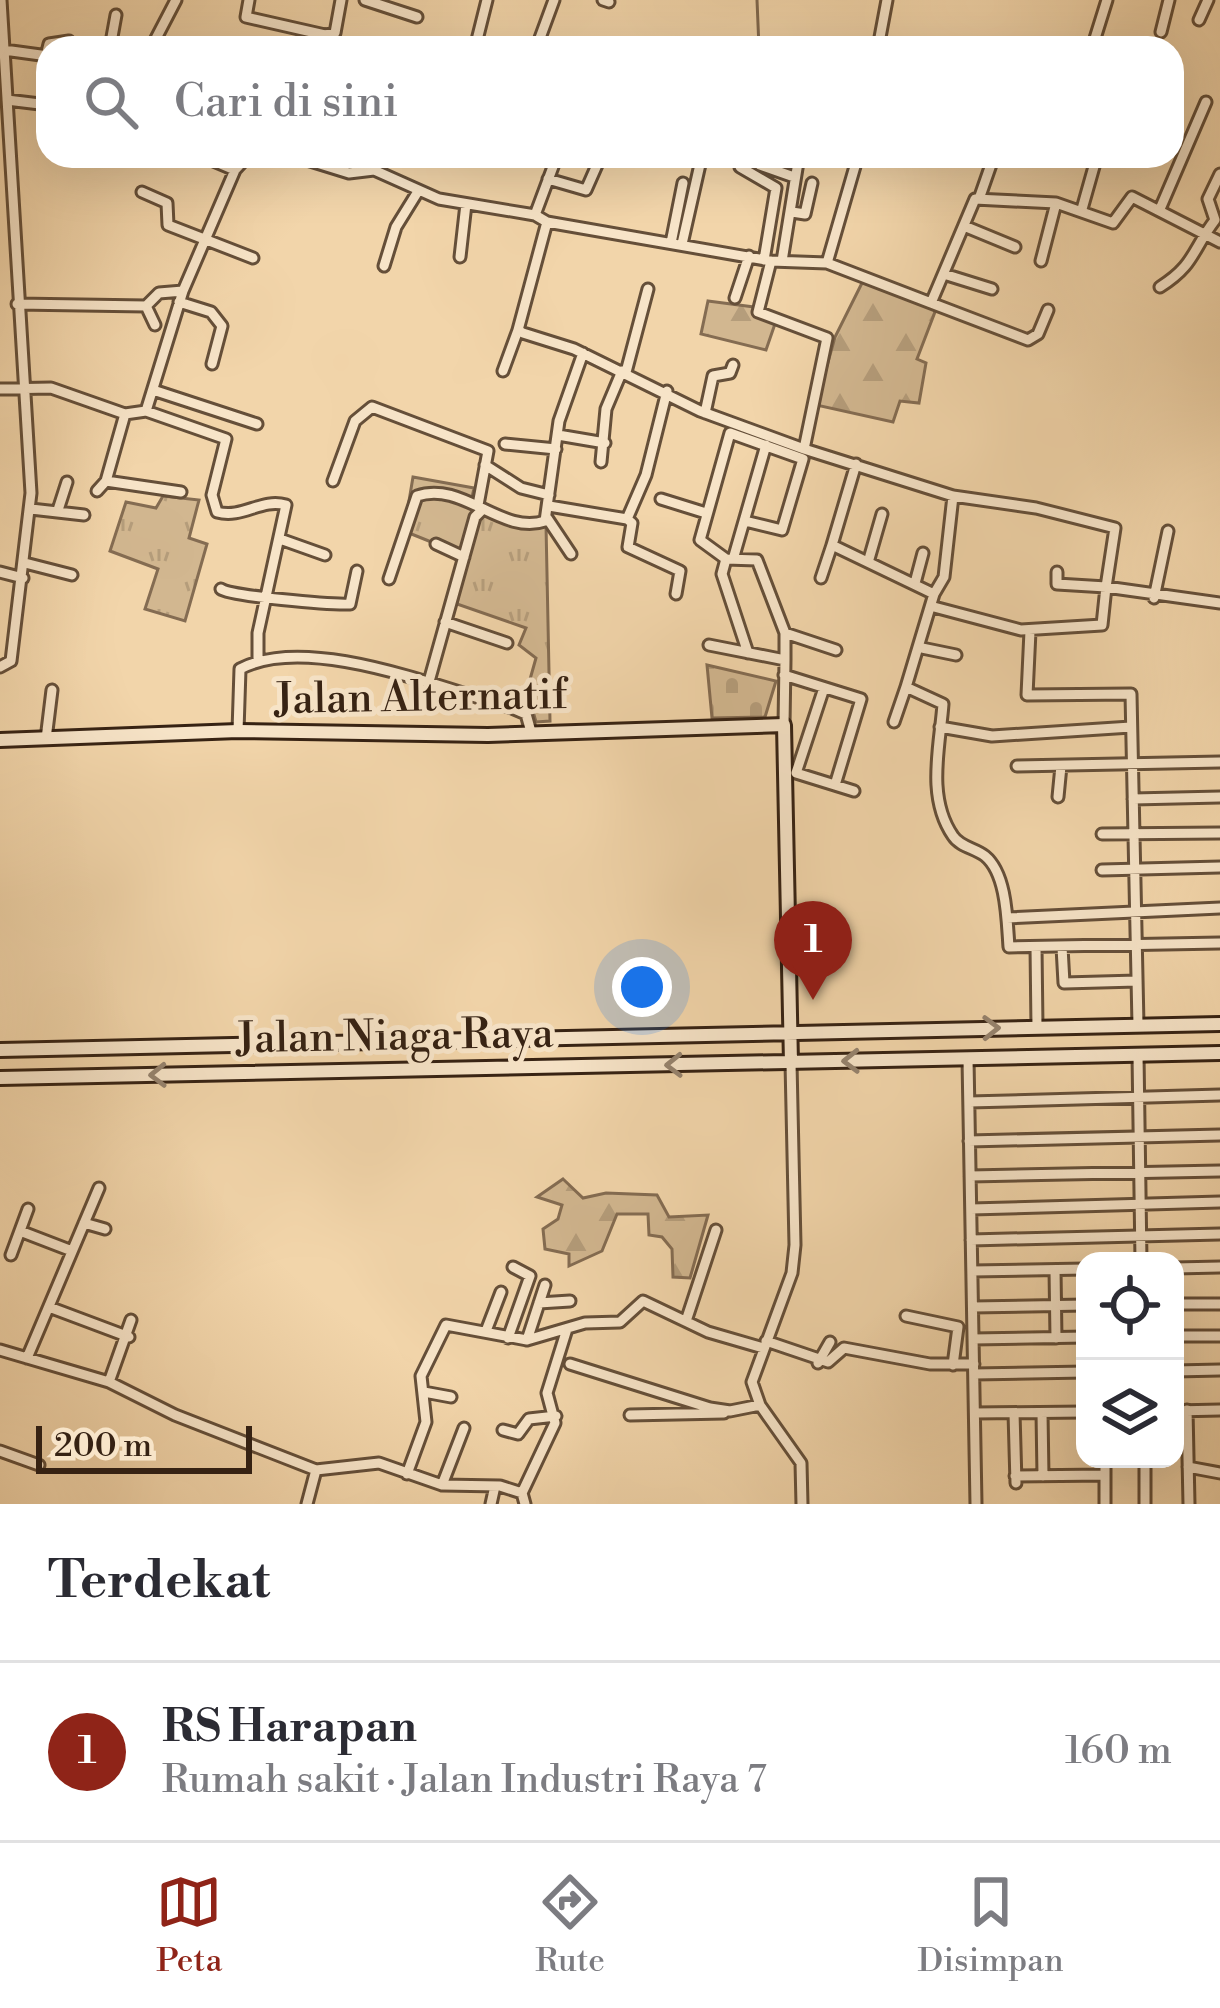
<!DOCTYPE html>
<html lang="id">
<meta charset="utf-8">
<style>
:root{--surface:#fff;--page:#f7f7f7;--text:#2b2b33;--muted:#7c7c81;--line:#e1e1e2;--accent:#8f2418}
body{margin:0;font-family:"Libre Bodoni",serif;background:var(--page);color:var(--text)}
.controls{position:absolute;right:36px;bottom:36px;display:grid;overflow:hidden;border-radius:24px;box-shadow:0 12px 48px #0002}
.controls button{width:108px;height:108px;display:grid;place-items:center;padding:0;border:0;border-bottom:3px solid var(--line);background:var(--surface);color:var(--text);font:60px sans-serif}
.scale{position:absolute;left:36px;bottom:30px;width:216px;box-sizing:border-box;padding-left:12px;border:6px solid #362213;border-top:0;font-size:33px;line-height:42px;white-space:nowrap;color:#362213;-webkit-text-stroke:9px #f7e4c8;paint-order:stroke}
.you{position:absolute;left:642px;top:987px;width:42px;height:42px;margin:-30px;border:9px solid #fff;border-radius:50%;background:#1a73e8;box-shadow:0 0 0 18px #1a73e833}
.badge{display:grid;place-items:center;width:78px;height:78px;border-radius:50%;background:var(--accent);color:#fff;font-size:39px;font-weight:700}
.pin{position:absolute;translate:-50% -99px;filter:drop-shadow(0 3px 6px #0008)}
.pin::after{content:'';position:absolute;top:63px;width:42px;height:36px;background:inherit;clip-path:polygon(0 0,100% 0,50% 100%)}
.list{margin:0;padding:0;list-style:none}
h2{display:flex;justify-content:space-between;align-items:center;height:156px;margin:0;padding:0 48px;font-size:51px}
h2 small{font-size:39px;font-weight:400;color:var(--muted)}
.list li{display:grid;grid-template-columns:78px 1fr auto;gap:36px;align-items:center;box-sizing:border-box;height:180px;padding:0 48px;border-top:3px solid var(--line)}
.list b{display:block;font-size:45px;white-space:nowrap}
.list p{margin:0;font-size:39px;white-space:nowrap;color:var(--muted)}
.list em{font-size:39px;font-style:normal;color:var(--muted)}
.icon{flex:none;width:66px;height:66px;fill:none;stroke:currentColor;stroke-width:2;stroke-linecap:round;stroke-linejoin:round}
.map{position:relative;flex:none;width:1220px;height:1504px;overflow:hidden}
.search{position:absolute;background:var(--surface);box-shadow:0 12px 48px #0002;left:36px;right:36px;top:36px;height:132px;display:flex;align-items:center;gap:30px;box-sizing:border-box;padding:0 42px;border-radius:36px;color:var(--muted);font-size:45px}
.sheet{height:336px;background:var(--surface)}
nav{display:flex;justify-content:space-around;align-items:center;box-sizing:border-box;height:168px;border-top:3px solid var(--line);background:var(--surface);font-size:33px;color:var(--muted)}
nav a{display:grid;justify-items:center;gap:6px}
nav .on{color:var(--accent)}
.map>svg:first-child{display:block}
</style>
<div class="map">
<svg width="1220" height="1504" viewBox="0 0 1220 1504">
<defs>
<pattern id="grass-tufts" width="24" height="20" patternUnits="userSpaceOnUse" patternTransform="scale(3)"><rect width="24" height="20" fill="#d2b790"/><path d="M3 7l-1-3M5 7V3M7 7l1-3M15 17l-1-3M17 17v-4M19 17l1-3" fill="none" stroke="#b59d7b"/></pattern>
<pattern id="forest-firs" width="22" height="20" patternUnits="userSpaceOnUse" patternTransform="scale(3)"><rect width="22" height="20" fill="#d2b790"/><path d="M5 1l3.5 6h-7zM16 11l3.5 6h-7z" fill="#b59d7b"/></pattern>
<pattern id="cemetery-stones" width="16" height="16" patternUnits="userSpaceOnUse" patternTransform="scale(3)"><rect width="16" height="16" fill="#d2b790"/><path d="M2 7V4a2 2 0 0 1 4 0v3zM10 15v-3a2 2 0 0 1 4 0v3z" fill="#b59d7b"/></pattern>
</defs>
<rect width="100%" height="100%" fill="#f2d5aa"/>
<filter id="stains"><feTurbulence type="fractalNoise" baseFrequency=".00167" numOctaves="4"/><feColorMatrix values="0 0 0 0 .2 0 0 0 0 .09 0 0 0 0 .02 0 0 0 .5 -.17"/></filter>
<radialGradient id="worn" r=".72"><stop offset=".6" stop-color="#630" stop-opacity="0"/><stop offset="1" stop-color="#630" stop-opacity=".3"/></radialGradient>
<!-- grass -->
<path fill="url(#grass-tufts)" stroke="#846c52" stroke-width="3" d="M413,477L474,488L470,507L546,525L550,721L536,722L527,690L536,658L519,645L526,628L457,604L466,556L404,531Z
M163,496L199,500L189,538L207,544L185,621L145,609L158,569L110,551L126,502L156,508Z"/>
<!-- forest -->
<path fill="url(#forest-firs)" stroke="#846c52" stroke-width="3" d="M866,275L938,304L917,359L926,363L919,403L900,401L893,422L816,405L835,337Z
M708,301L754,307L777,318L766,350L701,334Z
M563,1179L583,1198L606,1193L657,1195L669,1217L708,1215L690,1278L673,1277L672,1249L662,1237L649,1235L648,1214H617L602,1251L569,1266V1254L545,1249L543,1229L558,1219L562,1205L537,1197Z"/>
<!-- cemetery -->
<path fill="url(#cemetery-stones)" stroke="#846c52" stroke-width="3" d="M707,665L776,681L765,717L712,718Z"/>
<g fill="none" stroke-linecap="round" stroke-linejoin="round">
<!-- stream -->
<path stroke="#80694f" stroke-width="3" d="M757,0L759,48
M748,170L750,156
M771,251L778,184"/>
<!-- street casing -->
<g stroke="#654f39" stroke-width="15">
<path id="street" d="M249,0L246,17L325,35L335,33L341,0
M365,0L417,17
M603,0L609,2
M1199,20L1208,0
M1161,32L1169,0
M110,48L116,15
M151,48L176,0
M475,48L487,0
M544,48L540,38L554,0
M878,48L887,0
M1092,48L1107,0
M4,50L48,56
M46,56L49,44L69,41
M7,100L48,105
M202,156L235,170
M294,156L349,173L374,170L439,199L535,215
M488,156H502
M557,156L535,215L547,222L518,330L523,333L574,349L700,411L804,449L953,496L1036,508L1115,528L1106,587L1220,603
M741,156L740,167L776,188L764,260
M762,156L760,165L794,177
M764,156L796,164
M548,179L586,190L601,156
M142,192L167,203L168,225L253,258
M979,199L994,156
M1082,209L1097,156
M1160,209L1206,102
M792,212L805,214L812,183
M547,222L771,261L827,263L931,303L975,199L1056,203L1113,223L1132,197L1220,242
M964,226L1015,247
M671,243L683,183
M682,244L701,160
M460,257L466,204
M771,261L758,312L827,338L804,449
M782,261L799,156
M1041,261L1056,203
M827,263L858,156
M384,266L396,227L417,193
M947,275L992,289
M1160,287C1195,265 1192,250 1215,220L1208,199L1220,174
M735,298L749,256
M179,302L211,312L222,326L212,364
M931,303L1028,340L1038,334L1048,310
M17,304L146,306L159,293L183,291
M146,306L155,325
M503,371L518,330
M626,372L648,289
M0,389L51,388L125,414L146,411L183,291L235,170L248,156
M153,390L257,424
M146,411L226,439L212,495L217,512C243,519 261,498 286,505L258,633V658
M705,413L713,376L730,373L733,365
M558,435L605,443
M505,444L556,449
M601,462L606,409L622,371
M856,464L832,545L934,594L906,687L943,704C940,746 926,797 953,836C960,847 975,848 985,856C1007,874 1007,921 1009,947L1220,943
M485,465L521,488L549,495
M106,481L181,492
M333,481L355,421L372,407L488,451L478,505
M97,491L106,481L125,414
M661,499L706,513
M549,506L627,519
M31,509L84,515
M58,510L67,482
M547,518L571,554
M627,519L646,475L667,391
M627,519L632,523L628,547L680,571L676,594
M745,521L782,530L803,459L730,433L700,540L726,559L757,560L785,633V660
M280,539L325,555
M436,544L464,557
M734,556L766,445
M726,559L722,574L748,653
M869,559L882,514
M25,563L72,575
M0,572L23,578
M821,578L832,545
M389,579L417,496C462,480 502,536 545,521L559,421L583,353
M915,583L923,553
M221,589C230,596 331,605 350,604L357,571
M934,594L944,577L953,496
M1154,598L1168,531
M934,607L1021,630L1102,625L1106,587L1057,584V572
M445,622L507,643
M1030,631L1027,695L1131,694L1138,1025
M785,633L836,650
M709,645L785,660L784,725
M922,648L956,655
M0,667L11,661L31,493L1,0
M784,675L861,699L835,785
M428,685L475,517L483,509
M824,688L796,773L854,791
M894,722L906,687
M940,727L992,736L1131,727
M238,731L240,669C308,633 439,688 512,708L526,714L531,732
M46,739L52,690
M1017,766L1220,762
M1058,797L1061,766
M1133,799L1220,797
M1102,834L1220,833
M1102,870L1220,867
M1007,918L1220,908
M1036,947L1037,1027
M1062,947L1064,983L1137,981
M1138,1055L1141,1261
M968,1059L976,1504
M791,1063L795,1245L792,1273L752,1382L760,1405L801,1463L802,1504
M969,1102L1220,1095
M969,1141L1220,1135
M970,1176L1220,1171
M971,1209L1220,1202
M84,1223L105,1229
M20,1231L72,1251
M971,1240L1220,1234
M11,1255L28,1209
M1175,1268L1220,1267
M1055,1270L1056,1338
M972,1271L1085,1269
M539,1303L570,1301
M1175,1304H1220
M49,1307L129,1337
M973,1307L1085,1305
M906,1316L958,1327L953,1365
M687,1318L716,1230
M486,1331L501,1292
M1175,1336H1220
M508,1338L530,1276L513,1267
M973,1339L1085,1337
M527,1340L545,1285
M766,1341L828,1362L844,1348L930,1364H974
M0,1350L109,1382L175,1415L316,1470L379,1463L442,1485L500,1486L522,1493
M27,1358L99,1188
M818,1363L830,1342
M570,1364L710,1408L730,1411L760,1405
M1175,1371L1220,1370
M974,1374L1085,1372
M109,1382L131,1320
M424,1392L451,1397
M1187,1410L1189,1504
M1175,1411L1220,1410
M975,1413L1085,1412
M1014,1413L1016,1483
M1042,1413L1043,1476
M630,1415L724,1413
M503,1430L518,1434L529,1419L556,1416
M0,1451L39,1465
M1105,1459V1504
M1145,1459V1504
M1188,1467L1220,1473
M407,1474L426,1422L421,1376L446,1325L527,1340L585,1323L620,1322L643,1301L708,1332L763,1348
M1015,1476L1105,1475
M442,1485L464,1428
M307,1504L316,1470
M491,1504L495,1486
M525,1504L522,1493L555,1423L547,1393L567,1329"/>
</g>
<!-- secondary casing -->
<g stroke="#362213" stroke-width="18">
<path id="secondary" d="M0,740L238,731L488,735L784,725L791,1063
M0,1050L1220,1024
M0,1078L1220,1053"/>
</g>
<!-- street -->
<use href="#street" stroke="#f7e4c8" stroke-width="9"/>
<!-- secondary -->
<use href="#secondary" stroke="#f7e4c8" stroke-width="12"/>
</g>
<!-- one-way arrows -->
<defs><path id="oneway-chevron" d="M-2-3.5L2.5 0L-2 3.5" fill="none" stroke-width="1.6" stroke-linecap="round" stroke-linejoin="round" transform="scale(3)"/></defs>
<g stroke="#96836e">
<use href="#oneway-chevron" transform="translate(991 1028) rotate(-1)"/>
<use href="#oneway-chevron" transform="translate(851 1061) rotate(179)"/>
<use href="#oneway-chevron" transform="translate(674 1065) rotate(179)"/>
<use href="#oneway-chevron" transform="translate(158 1075) rotate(179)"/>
</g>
<g text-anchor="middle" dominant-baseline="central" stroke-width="10" stroke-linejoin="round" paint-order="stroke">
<!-- street labels -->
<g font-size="42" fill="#362213" stroke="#f7e4c8">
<text transform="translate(421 698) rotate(-1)">Jalan Alternatif</text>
<text transform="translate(395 1037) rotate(-1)">Jalan Niaga Raya</text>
</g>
</g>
<rect width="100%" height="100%" filter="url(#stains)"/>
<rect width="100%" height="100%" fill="url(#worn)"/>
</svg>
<div class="controls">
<button><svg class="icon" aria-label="locate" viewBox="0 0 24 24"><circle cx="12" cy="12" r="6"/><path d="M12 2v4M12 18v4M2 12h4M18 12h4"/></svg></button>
<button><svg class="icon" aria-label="layers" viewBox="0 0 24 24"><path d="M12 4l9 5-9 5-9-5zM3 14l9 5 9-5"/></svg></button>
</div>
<div class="scale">200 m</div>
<div class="you"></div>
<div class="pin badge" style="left:813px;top:1000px">1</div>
<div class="search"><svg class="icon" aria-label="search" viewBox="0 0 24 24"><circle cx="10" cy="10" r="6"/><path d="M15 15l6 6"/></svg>Cari di sini</div>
</div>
<section class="sheet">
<h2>Terdekat<small></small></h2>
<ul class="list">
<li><span class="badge">1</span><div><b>RS Harapan</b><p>Rumah sakit · Jalan Industri Raya 7</p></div><em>160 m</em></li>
</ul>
</section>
<nav>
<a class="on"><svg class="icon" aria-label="map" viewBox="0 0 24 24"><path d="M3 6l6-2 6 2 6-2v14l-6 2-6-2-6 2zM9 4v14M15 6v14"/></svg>Peta</a>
<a><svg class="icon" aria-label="directions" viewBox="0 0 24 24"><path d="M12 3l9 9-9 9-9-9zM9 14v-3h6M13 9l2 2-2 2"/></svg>Rute</a>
<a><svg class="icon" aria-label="saved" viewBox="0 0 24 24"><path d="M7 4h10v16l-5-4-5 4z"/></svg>Disimpan</a>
</nav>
